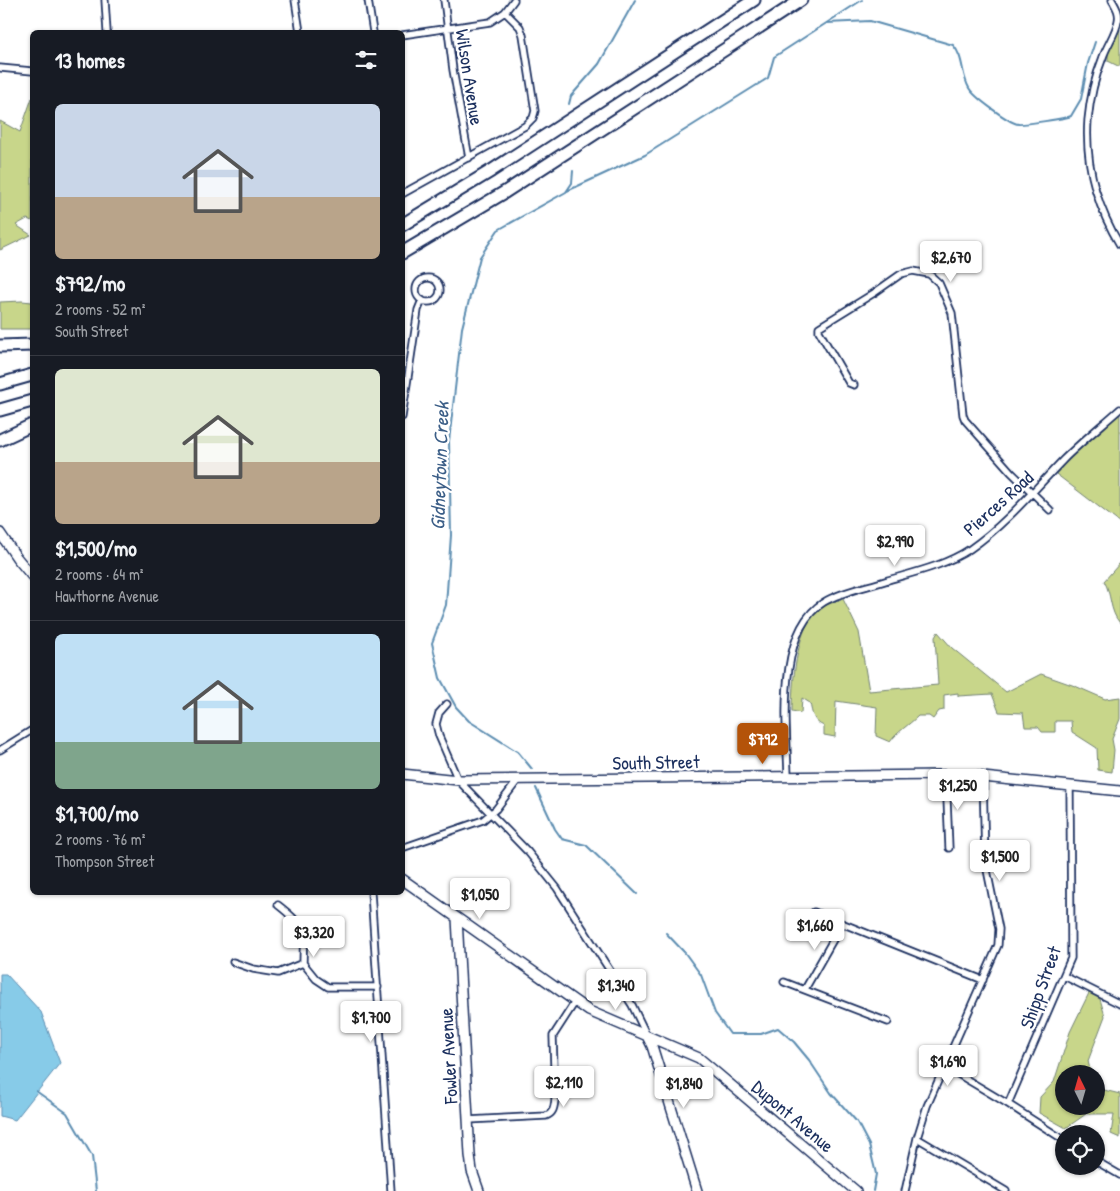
<!DOCTYPE html>
<html lang="en">
<head>
<meta charset="utf-8">
<style>
  :root { --surface:#171b24; --page:#20242c; --text:#f1f3f6; --muted:#9ea1a6; --line:#363941; --accent:#b45309 }
  body { margin:0; font-family:"Patrick Hand",sans-serif; background:var(--page); color:var(--text); height:100vh; display:flex; flex-direction:column; font-size:19px; white-space:nowrap }
  * { box-sizing:border-box; margin:0 }
  p { font-size:16px; color:var(--muted) }
  .icon { flex:none; width:28px; height:28px; fill:none; stroke:currentColor; stroke-width:2; stroke-linecap:round; stroke-linejoin:round }
  .map { position:relative; flex:1; overflow:hidden }
  .details { position:absolute; left:30px; top:30px; width:375px; height:865px; display:flex; flex-direction:column; background:var(--surface); border-radius:8px; box-shadow:0 1px 4px #0004 }
  .details>* { flex:none }
  .needle { width:32px; rotate:355deg }
  .buttons { position:absolute; left:1055px; top:1065px; display:grid; gap:10px }
  .buttons a { display:grid; place-items:center; width:50px; height:50px; border-radius:50%; background:var(--surface); box-shadow:0 1px 4px #0004; font-size:25px }
  .price { position:absolute; translate:-50% -42px; padding:0 11px; border-radius:5px; background:#fff; color:#222; font-size:16px; line-height:32px; filter:drop-shadow(0 1px 2px #0008) }
  .price::after { content:''; position:absolute; left:50%; top:30px; width:15px; height:11px; margin-left:-8px; background:inherit; clip-path:polygon(0 0,100% 0,50% 100%) }
  .price.current { background:var(--accent); color:#fff }
  ul { padding:0; list-style:none }
  li { display:grid; align-content:center; gap:10px; height:265px; padding:0 25px }
  li+li { border-top:1px solid var(--line) }
  li span { display:grid; place-items:center; height:155px; border-radius:8px; color:#555 }
  li>.icon { margin-inline-start:auto }
  span .icon { width:90px; height:90px; fill:#fffc; stroke-width:1 }
  li b { font-size:21px }
  h2 { display:flex; justify-content:space-between; align-items:center; height:60px; padding:0 25px; font-size:21px }
  .map>svg:first-child { display:block }
  .green { fill:#c8d68a; stroke:#728274 }
  .water { fill:#87cbe8; stroke:#5c8db1 }
  .lines { fill:none; stroke-linecap:round; stroke-linejoin:round }
  .stream { stroke:#5c8db1; stroke-width:2 }
  .street-casing { stroke:#1b2f5e; stroke-width:9 }
  .secondary-casing { stroke:#1b2f5e; stroke-width:12 }
  .highway-casing { stroke:#1b2f5e; stroke-width:15 }
  .street { stroke:#fff; stroke-width:5.5 }
  .secondary { stroke:#fff; stroke-width:9 }
  .highway { stroke:#fff; stroke-width:11 }
  .labels { text-anchor:middle; dominant-baseline:central; stroke-width:4.5; stroke-linejoin:round; paint-order:stroke }
  .street-label { font-size:19px; fill:#1b2f5e; stroke:#fff }
  .water-label { font-size:20px; font-style:italic; fill:#3b5e87; stroke:#fff }
</style>
</head>
<body>
<div class="map">
<svg width="1120" height="1191" viewBox="0 0 1120 1191">
  <rect width="100%" height="100%" fill="#fff"/>
  <filter id="ink" filterUnits="userSpaceOnUse"><feTurbulence type="fractalNoise" baseFrequency=".02" numOctaves="2"/><feDisplacementMap in="SourceGraphic" scale="10" xChannelSelector="R" yChannelSelector="G"/><feConvolveMatrix kernelMatrix="1 2 1 2 8 2 1 2 1" color-interpolation-filters="sRGB"/></filter>
  <g filter="url(#ink)">
    <path class="green" d="M1120,29v37h-2l-10,-5v-8z
      M32,98v123l-5,-2 -11,6 15,10 -31,15v-129l20,11z
      M22,301l10,1v27h-32v-27z
      M1120,413v110l-64,-49 14,-16z
      M1120,563v60c-11,-12 -8,-29 -16,-42z
      M843,599l16,33 10,59 69,-6 -3,-48 3,-5 14,16 54,44 35,-18 34,12 30,13 15,-2v22l-8,20 2,11 -2,22 -14,-2 -1,-22 -25,-16 -1,-11h-16v11h-13l-4,-5h-13l-2,-14 -24,-1 -7,-18 -34,2v-3l-14,2v15l-5,1 -6,8 -4,-3h-11c-9,9 -21,16 -28,26l-14,-6 1,-29 -41,-6 -1,36 -11,-2v-9c-11,-4 -12,-13 -14,-23l-8,-5 -1,15 -9,-2c0,-26 4,-78 23,-98 8,-8 17,-10 28,-14z
      M1089,993l11,6 5,17 -17,45 3,13h-27v32h32v-18l24,6v44l-9,-4 3,-20h-28l-20,14 -27,-15 1,-16 14,-15 16,-50z"/>
    <path class="water" d="M0,974h6l35,38 19,51 -45,57 -15,-4z"/>
    <g class="lines">
      <path class="stream" d="M827,23l43,-2 83,24c11,12 8,29 16,43 5,9 39,34 49,36 5,1 49,-6 53,-8l10,-17 7,-36 7,-21
        M569,104l2,-8 28,-32 36,-64
        M567,191l78,-36 123,-77 6,-21 88,-57
        M532,769l-14,-17 -49,-31 -13,-14 -16,-29 -8,-35 14,-38 5,-70 -2,-94 13,-113 18,-71 18,-27 68,-38 6,-9 1,-12
        M536,788l19,41 7,10 24,6 51,49
        M666,933l19,20 16,22 14,38 15,21h31l17,-6 16,14 15,18 22,33 26,29 12,23 7,29 -3,17
        M36,1091l31,22 25,43 4,35"/>
      <g class="street-casing">
        <path id="street" d="M105,0l2,32
          M295,0l5,32
          M368,0l5,32
          M444,0l9,70 16,88
          M1112,0c4,7 8,13 6,21 -2,12 -11,24 -15,36 -8,20 -13,41 -15,63 -3,44 9,87 32,125
          M402,35l88,-13 15,-10 9,-12
          M0,68l32,3
          M402,194l123,-68 8,-8 2,-7 -12,-76 -3,-8 -15,-15
          M416 290a12 12 0 1 1 24 0a12 12 0 1 1-24 0Z
          M854,385l-5,-2 -30,-52v-4l55,-34 27,-19 12,-3 16,3 10,9 13,30 11,102 2,5 46,52 39,38
          M402,417l16,-107 4,-10
          M447,704l-8,9 -3,11 3,12 19,44 70,72 29,36 75,117 15,31
          M0,750l32,-20
          M946,775l3,73
          M788,777c-1,-50 -13,-145 36,-175 18,-11 44,-15 64,-22 28,-8 58,-15 82,-31 36,-25 63,-58 93,-89 18,-18 38,-34 57,-51
          M402,848l81,-28 13,-11 22,-29
          M371,892l20,299
          M278,905c27,21 26,25 25,58l13,16 12,8h50
          M814,912l169,68
          M233,962l20,7 25,4 25,-10
          M1064,976l56,28
          M784,982l104,40
          M805,989l37,-65
          M946,1067l62,37 56,36
          M1008,1104l63,-146 -1,-172
          M468,1120l78,-4c8,-3 8,-9 9,-16l-2,-64 22,-34
          M917,1138l89,53
          M1096,1161l24,14
          M905,1191l12,-53 10,-32 71,-161 1,-16 -14,-69 -2,-83"/>
      </g>
      <g class="secondary-casing">
        <path id="secondary" d="M0,533l17,25 15,18
          M402,774l56,6 488,-5 37,2 137,14
          M402,879l187,132 110,47 157,133
          M457,918l13,237 2,16 7,20
          M647,1036l5,10 45,145"/>
      </g>
      <g class="highway-casing">
        <path id="highway" d="M402,225l89,-54 263,-171
          M402,253l103,-61 296,-192
          M0,346l32,-1
          M0,384l32,-9
          M0,410l32,-9
          M0,440l32,-15"/>
      </g>
      <use href="#street" class="street"/>
      <use href="#secondary" class="secondary"/>
      <use href="#highway" class="highway"/>
    </g>
  </g>
  <g class="labels">
    <g class="street-label">
      <text transform="translate(470 77) rotate(81)">Wilson Avenue</text>
      <text transform="translate(998 503) rotate(-42)">Pierces Road</text>
      <text transform="translate(656 762) rotate(-1)">South Street</text>
      <text transform="translate(1040 987) rotate(-70)">Shipp Street</text>
      <text transform="translate(448 1056) rotate(-93)">Fowler Avenue</text>
      <text transform="translate(793 1116) rotate(40)">Dupont Avenue</text>
    </g>
    <g class="water-label">
      <text transform="translate(439 466) rotate(-88)">Gidneytown Creek</text>
    </g>
  </g>
</svg>
<div class="buttons">
<a><svg class="needle" viewBox="-14 -14 28 28"><path d="M0-13l5 13h-10z" fill="#e53935"/><path d="M0 13l5-13h-10z" fill="#9ea1a6"/></svg></a>
<a><svg class="icon" aria-label="locate" viewBox="0 0 24 24"><circle cx="12" cy="12" r="6"/><path d="M12 2v4M12 18v4M2 12h4M18 12h4"/></svg></a>
</div>
<b class="price" style="left:951px;top:283px">$2,670</b>
<b class="price" style="left:895px;top:567px">$2,990</b>
<b class="price current" style="left:763px;top:765px">$792</b>
<b class="price" style="left:958px;top:811px">$1,250</b>
<b class="price" style="left:1000px;top:882px">$1,500</b>
<b class="price" style="left:480px;top:920px">$1,050</b>
<b class="price" style="left:815px;top:951px">$1,660</b>
<b class="price" style="left:314px;top:958px">$3,320</b>
<b class="price" style="left:616px;top:1011px">$1,340</b>
<b class="price" style="left:371px;top:1043px">$1,700</b>
<b class="price" style="left:948px;top:1087px">$1,690</b>
<b class="price" style="left:564px;top:1108px">$2,110</b>
<b class="price" style="left:684px;top:1109px">$1,840</b>
<section class="details">
<h2>13 homes<svg class="icon" aria-label="filters" viewBox="0 0 24 24"><path d="M4 7h16M4 17h16"/><circle cx="9" cy="7" r="2"/><circle cx="15" cy="17" r="2"/></svg></h2>
<ul>
<li><span style="background:linear-gradient(#c9d6e8 60%,#b9a48a 0)"><svg class="icon" aria-label="home" viewBox="0 0 24 24"><path d="M3 11l9-7 9 7M6 9v11h12V9"/></svg></span><div><b>$792/mo</b><p>2 rooms · 52 m²</p><p>South Street</p></div></li>
<li><span style="background:linear-gradient(#dfe7d0 60%,#b9a48a 0)"><svg class="icon" aria-label="home" viewBox="0 0 24 24"><path d="M3 11l9-7 9 7M6 9v11h12V9"/></svg></span><div><b>$1,500/mo</b><p>2 rooms · 64 m²</p><p>Hawthorne Avenue</p></div></li>
<li><span style="background:linear-gradient(#bfe0f5 70%,#7fa58c 0)"><svg class="icon" aria-label="home" viewBox="0 0 24 24"><path d="M3 11l9-7 9 7M6 9v11h12V9"/></svg></span><div><b>$1,700/mo</b><p>2 rooms · 76 m²</p><p>Thompson Street</p></div></li>
</ul>
</section>
</div>
</body>
</html>
